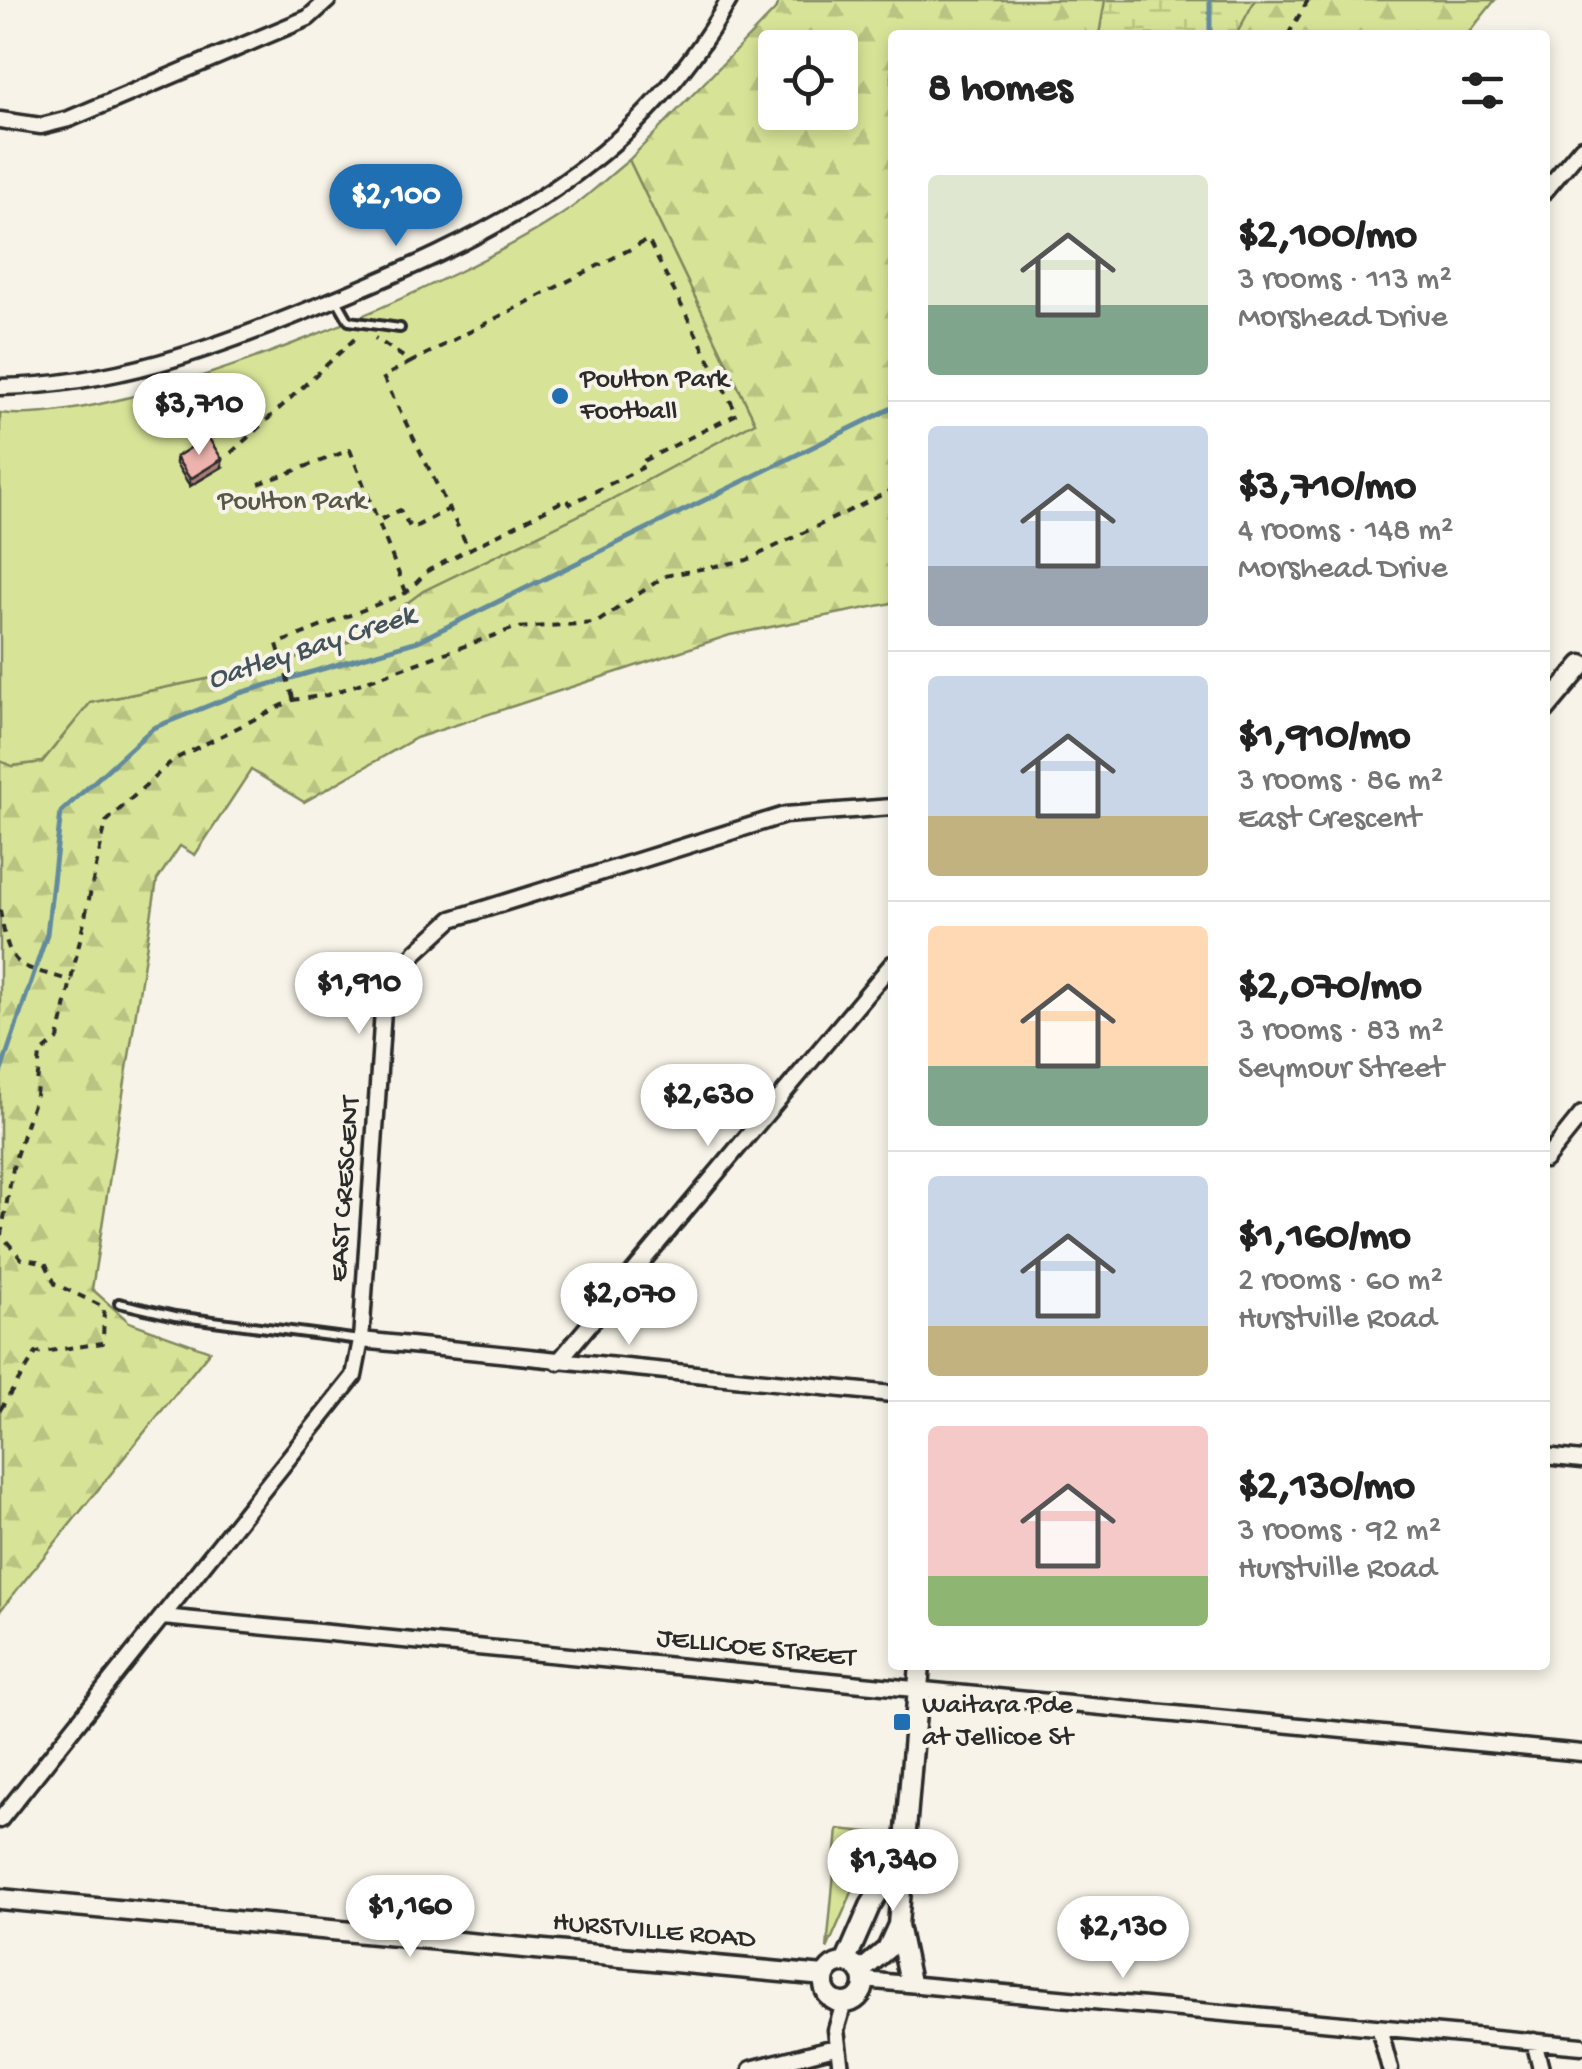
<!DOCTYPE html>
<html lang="en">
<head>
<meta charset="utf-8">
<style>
  :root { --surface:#fff; --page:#f2f2f2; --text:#222; --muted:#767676; --line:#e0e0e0; --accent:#1f6fb2 }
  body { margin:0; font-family:"Gochi Hand",sans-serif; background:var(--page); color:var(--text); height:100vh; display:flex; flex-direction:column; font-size:38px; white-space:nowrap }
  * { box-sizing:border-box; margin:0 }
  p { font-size:32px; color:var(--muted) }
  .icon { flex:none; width:55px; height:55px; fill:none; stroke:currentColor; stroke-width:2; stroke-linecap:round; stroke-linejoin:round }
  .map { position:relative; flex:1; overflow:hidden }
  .sheet { position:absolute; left:888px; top:30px; width:662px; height:1640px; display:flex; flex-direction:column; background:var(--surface); border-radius:10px; box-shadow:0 5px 15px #0003 }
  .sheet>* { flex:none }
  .tools { position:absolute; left:758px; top:30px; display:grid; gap:20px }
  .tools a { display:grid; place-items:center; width:100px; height:100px; border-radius:10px; background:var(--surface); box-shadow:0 5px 15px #0003; font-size:50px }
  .price { position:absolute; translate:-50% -85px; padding:0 22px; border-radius:35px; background:#fff; color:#222; font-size:32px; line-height:65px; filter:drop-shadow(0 2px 5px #0008) }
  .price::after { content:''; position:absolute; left:50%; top:60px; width:30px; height:22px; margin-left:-15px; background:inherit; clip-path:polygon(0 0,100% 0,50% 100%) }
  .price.on { background:var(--accent); color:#fff }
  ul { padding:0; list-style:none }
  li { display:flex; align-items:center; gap:30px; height:250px; padding:0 40px }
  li+li { border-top:2px solid var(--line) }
  li span { display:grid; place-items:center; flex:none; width:280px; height:200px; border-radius:10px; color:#555 }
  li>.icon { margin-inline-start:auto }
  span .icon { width:120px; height:120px; fill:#fffc; stroke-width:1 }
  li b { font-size:42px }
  h2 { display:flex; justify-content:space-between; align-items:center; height:120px; padding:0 40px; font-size:42px }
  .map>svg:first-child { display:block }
  .forest { fill:url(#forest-firs); stroke:#818861; stroke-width:2.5; fill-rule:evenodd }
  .wetland { fill:url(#wetland-marsh); stroke:#818861; stroke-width:2.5 }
  .green { fill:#d7e497; stroke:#818861; stroke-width:2.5 }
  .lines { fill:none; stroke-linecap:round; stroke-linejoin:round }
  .stream { stroke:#638b9e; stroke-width:5 }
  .service-casing { stroke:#2b2b2b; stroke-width:14 }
  .minor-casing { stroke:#2b2b2b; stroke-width:21 }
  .tertiary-casing { stroke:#2b2b2b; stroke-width:25 }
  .path { stroke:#2b2b2b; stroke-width:4; stroke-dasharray:8 8; stroke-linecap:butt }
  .service { stroke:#f7f3e8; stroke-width:6 }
  .minor { stroke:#f7f3e8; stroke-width:14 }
  .tertiary { stroke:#f7f3e8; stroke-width:18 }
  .wall { fill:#cd9a95; stroke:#2b2b2b; stroke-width:2.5 }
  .shaded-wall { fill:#a77d79; stroke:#2b2b2b; stroke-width:2.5 }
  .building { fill:#eeb3ad; stroke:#2b2b2b; stroke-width:2.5 }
  .poi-dot { fill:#1f6fb2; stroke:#f7f3e8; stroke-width:4 }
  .labels { text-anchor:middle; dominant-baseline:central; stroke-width:8; stroke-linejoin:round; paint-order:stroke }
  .poi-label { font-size:28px; fill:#2b2b2b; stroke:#f7f3e8; text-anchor:start }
  .park-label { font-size:28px; fill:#565946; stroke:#f7f3e8 }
  .street-label { font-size:28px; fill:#2b2b2b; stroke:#f7f3e8 }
  .water-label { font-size:30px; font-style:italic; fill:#42535b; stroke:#f7f3e8 }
</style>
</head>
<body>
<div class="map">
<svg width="1582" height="2069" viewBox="0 0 1582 2069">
  <defs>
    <pattern id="forest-firs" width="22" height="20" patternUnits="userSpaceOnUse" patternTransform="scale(2.5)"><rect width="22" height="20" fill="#d7e497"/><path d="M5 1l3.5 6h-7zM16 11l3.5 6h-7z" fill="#b9c482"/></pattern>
    <pattern id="wetland-marsh" width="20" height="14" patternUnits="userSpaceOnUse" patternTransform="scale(2.5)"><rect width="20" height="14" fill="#d7e497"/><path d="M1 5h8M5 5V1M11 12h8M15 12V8" fill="none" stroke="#b9c482"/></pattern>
  </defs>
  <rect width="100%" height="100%" fill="#f7f3e8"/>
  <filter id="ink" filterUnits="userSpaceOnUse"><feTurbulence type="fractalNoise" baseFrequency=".01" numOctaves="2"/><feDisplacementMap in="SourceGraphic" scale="20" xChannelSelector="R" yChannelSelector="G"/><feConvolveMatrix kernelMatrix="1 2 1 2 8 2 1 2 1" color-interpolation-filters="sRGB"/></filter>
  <g filter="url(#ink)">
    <path class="forest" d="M780,0h715l-28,35h-575v568l-162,32 -314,103 -112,64 -53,-32 -56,85 -15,-9 -23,34 -65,409 37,33 81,29 -210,260v-850l12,5 30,-4 48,-59 189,-39 80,-26 64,-47 185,-90 147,-79 -126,-262 146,-150zM775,48h65v64h-65z"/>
    <path class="wetland" d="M1105,0h150l-19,35h-137z"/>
    <path class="green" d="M629,160l126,262 -147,79 -185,90 -63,47 -81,26 -189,39 -48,59 -30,4 -12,-5v-348c121,16 468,-132 570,-204 20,-15 39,-33 59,-49z
      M838,1829l40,4 -51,116z"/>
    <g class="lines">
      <path class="stream" d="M1210,35v-35
        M0,1074l47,-140 14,-122 92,-84 87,-35 178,-52 474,-233"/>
      <g class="service-casing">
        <path id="service" d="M337,300l12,21 51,7
          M119,1303l56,13 185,24"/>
      </g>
      <g class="minor-casing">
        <path id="minor" d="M0,120l41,6 28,-7 239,-101 20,-18
          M1545,191l37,-44
          M0,387c113,-2 210,-37 313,-79 174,-70 320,-138 416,-308
          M1545,1160l37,-46
          M361,1340l531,54
          M558,1362l334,-398
          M1545,1456l37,4
          M163,1617l1419,136
          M0,1820l354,-444 7,-36 22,-330 33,-58 36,-33 333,-104 107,-8
          M864,1980l718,66
          M1379,2028l11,41
          M1534,2041l7,28
          M751,2069l84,-22
          M841,2069l-5,-39 8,-27"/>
      </g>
      <g class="tertiary-casing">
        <path id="tertiary" d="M1545,709l37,-44
          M0,1899l824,77
          M898,1925l12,57
          M845,1963l25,-57 30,-49
          M824 1983a20 20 0 1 1 40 0a20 20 0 1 1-40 0Z
          M860,1972l27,-23 11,-24 22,-260"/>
      </g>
      <path class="path" d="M1288,35l20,-35
        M411,362l-28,15 86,172
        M231,453l129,-119
        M259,484l91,-34 28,71
        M406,592l-28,-71 22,-11 11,19 38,-20
        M293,698l-16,-54 129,-51 23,-23 138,-71 3,5 72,-36 -3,-5 98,-49 -89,-174 -237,122 -36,-24
        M0,910c10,62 16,54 72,71
        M0,1410l36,-57 67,-10 1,-36 -49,-23 -10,-22 -23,-3 -21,-24 13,-73 22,-67 4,-41 18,-15 48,-217 67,-62 120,-60 35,-5 187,-67 81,-5 69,-47 82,-16 145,-70"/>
      <use href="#service" class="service"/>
      <use href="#minor" class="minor"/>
      <use href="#tertiary" class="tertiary"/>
    </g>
    <path class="wall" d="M176,457l46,10 -32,19 -14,-22z"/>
    <path class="shaded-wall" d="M222,459v8l-32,19v-7z"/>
    <path class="building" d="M208,437l14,22 -32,20 -14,-22z"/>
  </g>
  <g class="poi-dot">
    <circle cx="560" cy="396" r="10"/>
    <rect x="892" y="1712" width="20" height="20" rx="5"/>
  </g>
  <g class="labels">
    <g class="poi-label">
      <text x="580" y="380">Poulton Park<tspan x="580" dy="32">Football</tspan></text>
      <text x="922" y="1706">Waitara Pde<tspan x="922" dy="32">at Jellicoe St</tspan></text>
    </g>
    <g class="park-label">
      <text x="292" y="502">Poulton Park</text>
    </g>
    <g class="street-label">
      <text transform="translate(346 1189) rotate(-86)">EAST CRESCENT</text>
      <text transform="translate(756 1649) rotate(6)">JELLICOE STREET</text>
      <text transform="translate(654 1932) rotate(5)">HURSTVILLE ROAD</text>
    </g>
    <g class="water-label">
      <text transform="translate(312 649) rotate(-18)">Oatley Bay Creek</text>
    </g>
  </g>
</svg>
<div class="tools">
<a><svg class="icon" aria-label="locate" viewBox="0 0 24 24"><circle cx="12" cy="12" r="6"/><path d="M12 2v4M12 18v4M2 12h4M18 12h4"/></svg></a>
</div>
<b class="price on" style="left:396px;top:249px">$2,100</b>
<b class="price" style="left:199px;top:458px">$3,710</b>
<b class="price" style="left:359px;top:1037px">$1,910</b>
<b class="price" style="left:708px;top:1149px">$2,630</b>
<b class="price" style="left:629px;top:1348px">$2,070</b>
<b class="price" style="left:893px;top:1914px">$1,340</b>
<b class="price" style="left:410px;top:1960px">$1,160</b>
<b class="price" style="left:1123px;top:1981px">$2,130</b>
<section class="sheet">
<h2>8 homes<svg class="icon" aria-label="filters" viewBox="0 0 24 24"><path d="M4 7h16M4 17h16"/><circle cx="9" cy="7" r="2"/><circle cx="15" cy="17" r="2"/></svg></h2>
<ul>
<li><span style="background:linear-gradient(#dfe7d0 65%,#7fa58c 0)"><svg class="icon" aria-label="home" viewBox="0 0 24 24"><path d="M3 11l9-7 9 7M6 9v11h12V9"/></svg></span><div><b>$2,100/mo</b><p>3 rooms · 113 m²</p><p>Morshead Drive</p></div></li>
<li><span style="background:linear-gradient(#c9d6e8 70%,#9aa5b1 0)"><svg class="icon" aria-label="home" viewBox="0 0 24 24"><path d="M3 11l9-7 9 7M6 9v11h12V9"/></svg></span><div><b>$3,710/mo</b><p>4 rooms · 148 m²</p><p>Morshead Drive</p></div></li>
<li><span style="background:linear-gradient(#c9d6e8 70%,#c2b280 0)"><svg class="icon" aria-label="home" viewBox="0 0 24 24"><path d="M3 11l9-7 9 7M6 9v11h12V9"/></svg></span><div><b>$1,910/mo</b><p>3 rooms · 86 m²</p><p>East Crescent</p></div></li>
<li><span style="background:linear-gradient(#ffd9b3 70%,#7fa58c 0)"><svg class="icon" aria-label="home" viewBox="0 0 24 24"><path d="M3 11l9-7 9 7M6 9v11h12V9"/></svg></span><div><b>$2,070/mo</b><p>3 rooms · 83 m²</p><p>Seymour Street</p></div></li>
<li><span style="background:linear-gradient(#c9d6e8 75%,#c2b280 0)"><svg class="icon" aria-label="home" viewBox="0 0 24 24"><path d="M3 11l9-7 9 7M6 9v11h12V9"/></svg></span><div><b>$1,160/mo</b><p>2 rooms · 60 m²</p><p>Hurstville Road</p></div></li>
<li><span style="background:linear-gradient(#f6c9c9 75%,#8fb573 0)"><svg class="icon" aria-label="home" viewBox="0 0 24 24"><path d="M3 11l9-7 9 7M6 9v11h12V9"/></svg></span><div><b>$2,130/mo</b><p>3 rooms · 92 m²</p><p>Hurstville Road</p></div></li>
</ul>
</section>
</div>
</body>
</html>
